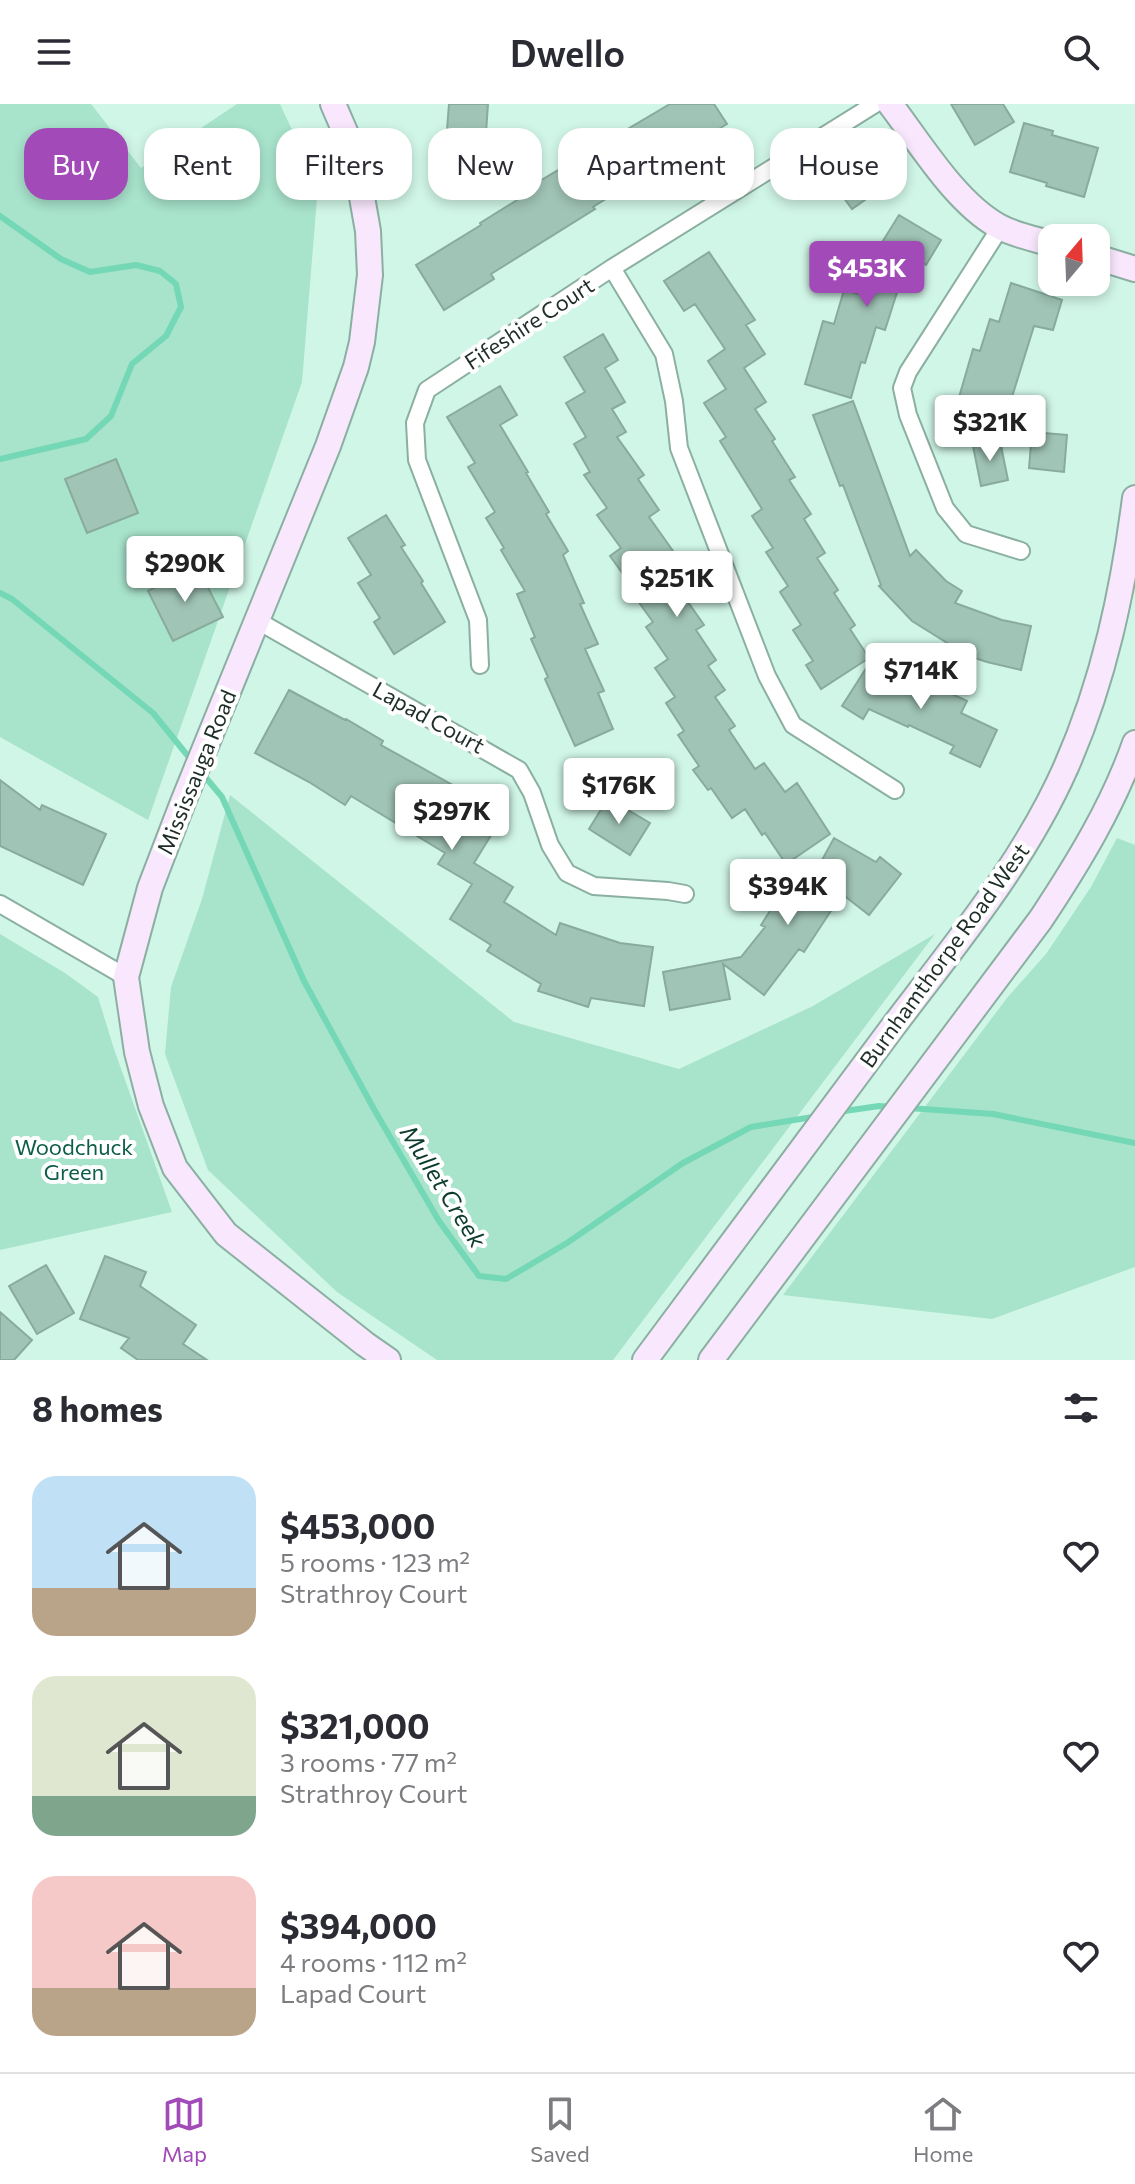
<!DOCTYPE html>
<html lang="en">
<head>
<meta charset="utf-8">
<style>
  :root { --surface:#fff; --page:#f7f7f7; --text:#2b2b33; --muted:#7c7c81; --line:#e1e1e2; --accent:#a24ab7 }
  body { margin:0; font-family:Commissioner,sans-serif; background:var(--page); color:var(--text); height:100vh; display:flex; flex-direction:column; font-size:30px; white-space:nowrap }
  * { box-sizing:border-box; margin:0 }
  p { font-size:26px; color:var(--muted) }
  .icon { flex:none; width:44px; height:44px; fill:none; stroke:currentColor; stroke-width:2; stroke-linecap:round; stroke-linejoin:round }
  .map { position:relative; height:1256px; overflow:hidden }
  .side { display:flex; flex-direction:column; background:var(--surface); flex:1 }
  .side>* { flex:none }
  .top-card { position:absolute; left:24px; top:24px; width:1088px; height:72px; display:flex; gap:16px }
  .needle { width:52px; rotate:19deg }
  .fabs { position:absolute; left:1038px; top:120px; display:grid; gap:16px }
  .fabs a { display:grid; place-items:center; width:72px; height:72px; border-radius:16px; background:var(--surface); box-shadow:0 4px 12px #0003; font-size:40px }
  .price { position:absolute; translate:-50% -68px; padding:0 18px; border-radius:8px; background:#fff; color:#222; font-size:26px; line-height:52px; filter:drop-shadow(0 2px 4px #0008) }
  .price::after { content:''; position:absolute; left:50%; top:48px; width:24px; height:18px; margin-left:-12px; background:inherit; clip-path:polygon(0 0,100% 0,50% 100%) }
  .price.active { background:var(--accent); color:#fff }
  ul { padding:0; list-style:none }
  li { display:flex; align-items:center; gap:24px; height:200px; padding:0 32px }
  li span { display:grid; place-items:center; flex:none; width:224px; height:160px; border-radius:24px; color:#555 }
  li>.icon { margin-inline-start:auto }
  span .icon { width:96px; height:96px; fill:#fffc; stroke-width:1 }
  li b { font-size:34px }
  h2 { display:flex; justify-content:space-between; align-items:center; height:96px; padding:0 32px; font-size:34px }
  .pill { padding:0 28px; border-radius:24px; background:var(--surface); box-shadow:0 4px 12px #0003; font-size:28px; line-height:72px }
  .pill.active { background:var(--accent); color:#fff }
  header { display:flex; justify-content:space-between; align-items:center; height:104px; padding:0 32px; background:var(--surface); font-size:36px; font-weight:600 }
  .tab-bar { display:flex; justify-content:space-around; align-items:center; height:112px; border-top:2px solid var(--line); background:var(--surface); font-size:22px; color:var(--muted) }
  .tab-bar a { display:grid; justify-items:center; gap:4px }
  .tab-bar .active { color:var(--accent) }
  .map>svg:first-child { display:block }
  .green { fill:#a8e3cc }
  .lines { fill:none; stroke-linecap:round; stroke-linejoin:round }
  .stream { stroke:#74d7b5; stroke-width:6 }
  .building { fill:#a0c4b6; stroke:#88ab9d; stroke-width:2 }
  .street-casing { stroke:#8bafa1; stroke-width:20 }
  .secondary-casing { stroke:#8bafa1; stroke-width:28 }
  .street { stroke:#fff; stroke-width:16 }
  .secondary { stroke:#f9e7fd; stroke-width:24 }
  .labels { text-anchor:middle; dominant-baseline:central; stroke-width:8; stroke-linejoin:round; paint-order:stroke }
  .street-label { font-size:22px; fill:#1f2d28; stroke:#fff }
  .park-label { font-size:22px; fill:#0c5e48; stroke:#fff }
  .water-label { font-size:24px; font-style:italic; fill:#0d3b2d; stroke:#fff }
</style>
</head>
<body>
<header><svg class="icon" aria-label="menu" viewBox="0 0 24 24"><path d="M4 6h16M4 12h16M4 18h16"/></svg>Dwello<svg class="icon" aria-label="search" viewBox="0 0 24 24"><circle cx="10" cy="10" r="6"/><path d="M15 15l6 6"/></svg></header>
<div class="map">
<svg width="1135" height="1256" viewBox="0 0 1135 1256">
  <rect width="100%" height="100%" fill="#d0f6e7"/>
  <path class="green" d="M0,0h91l50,64 96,-64h43l38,82 -16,196 -154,438 -148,-83z
    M230,691l284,227 165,47 134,-63 122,-72 -322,426h-176l-100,-68 -129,-122 -43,-116 6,-67 31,-88z
    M1117,734l18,7v422l-143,52 -209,-24 224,-297 39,-44 45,-67z
    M0,830l65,39 33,24 16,52 58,163 -172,38z"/>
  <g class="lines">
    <path class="stream" d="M0,112l61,43 29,13 46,-7 24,6 16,13 5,23 -15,29 -34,28 -21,52 -25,23 -86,20
      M0,489l12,6 141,114 39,48
      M202,669l20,24 82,184 71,130 64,110 40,55 27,3 61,-36 116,-80 68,-36 68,-11
      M909,1004l84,6 142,29
      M838,1008l41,-6 15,1"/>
  </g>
  <path class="building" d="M449,0h39l-2,29 -39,-3z
    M670,0h44l13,20 -46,28 2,3 -33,20 -2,-2 -55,34 2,2 -104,65 3,5 -50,31 -28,-45 65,-40 -1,-2 50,-31 -2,-4z
    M951,0h52l11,18 -39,23z
    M1024,19l29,8 -1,4 46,13 -14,49 -38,-11 1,-3 -37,-11z
    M874,50l19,26 -41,29 -19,-26z
    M899,111l42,25 -15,25 -17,-10 -24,75 -9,-3 -11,36 -4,-1 -10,36 -46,-14 18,-63 11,3 10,-34 13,4 11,-35 3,1z
    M709,148l46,68 -9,5 19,29 -21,14 22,34 -11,7 20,30 -3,2 23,36 -6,3 22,34 -7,5 21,34 -8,5 21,32 -4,3 21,32 -5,4 19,29 -48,31 -15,-24 7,-4 -20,-31 8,-5 -21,-33 8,-6 -22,-34 7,-4 -21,-32 10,-7 -42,-68 6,-4 -22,-34 22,-14 -18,-28 17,-12 -30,-45 -11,7 -20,-30z
    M1011,179l51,17 -9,30 -19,-4 -31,100 -48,-15 18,-62 7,2 10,-32 9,3z
    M603,230l15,26 -13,8 20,34 -13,7 14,23 -9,5 27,38 -6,4 21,31 -10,7 24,34 -6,4 22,32 -8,5 23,33 -8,5 20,30 -8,6 17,24 -10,7 20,29 -6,4 26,39 9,-6 21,29 12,-9 33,51 -44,30 -21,-31 -3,2 -17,-26 -13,9 -21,-30 -3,2 -15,-20 6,-4 -21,-31 6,-4 -18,-28 9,-6 -20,-29 13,-9 -22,-32 7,-5 -23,-32 3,-2 -23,-32 11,-8 -24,-33 10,-7 -23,-33 6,-3 -16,-28 12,-7 -20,-34 19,-11 -21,-35z
    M500,282l17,29 -17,10 28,47 -2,1 23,39 -3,2 22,37 -5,4 21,48 -4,1 18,40 -13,5 19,42 -6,2 15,36 -38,17 -30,-67 3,-2 -17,-38 4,-2 -18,-43 8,-3 -24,-41 3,-2 -18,-30 9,-6 -27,-45 7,-4 -28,-46z
    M853,297l57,155 6,-6 30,31 16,10 -7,12 47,17 29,6 -10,44 -34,-8 -36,-12 1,-4 -40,-25 -33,-35 2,-1 -38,-100 -3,1 -27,-71z
    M1032,328l35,3 -3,37 -35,-4z
    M1000,337l8,39 -27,6 -8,-40z
    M116,355l22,54 -51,20 -22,-54z
    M386,411l19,30 -4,2 22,34 -2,2 24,39 -51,32 -20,-32 6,-4 -22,-35 13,-8 -23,-37z
    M197,462l26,51 -50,24 -25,-50z
    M872,555l26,16 1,-2 37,17 1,-3 30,14 -6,12 36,17 -17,37 -30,-14 4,-7 -45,-21 -1,2 -39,-18 -6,10 -21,-13z
    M289,586l56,30 1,-1 37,22 -2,4 86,48 -3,4 37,22 -27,44 39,24 -9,15 52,33 4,-12 60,20 33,4 -9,59 -53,-8 -3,9 -50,-16 3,-7 -54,-33 4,-6 -41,-26 22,-35 -34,-20 7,-11 -94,-57 -6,9 -36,-23 -54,-29z
    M0,676l40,30 2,-5 64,29 -23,51 -83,-39z
    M608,694l42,25 -20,32 -41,-26z
    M834,734l42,24 4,-5 21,17 -32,41 -27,-21 -38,58 -5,-3 -35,46 -41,-31 7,35 -60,11 -7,-38 78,-15 24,-30 -4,-2 22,-34 16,11z
    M105,1152l41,16 -6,14 56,39 -13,19 24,16h-69l-17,-12 8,-10 -49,-19z
    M46,1161l28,48 -37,21 -28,-48z
    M0,1208l32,28 -18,20h-14z"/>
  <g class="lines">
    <g class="street-casing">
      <path id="street" d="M1000,124l-92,144 -6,16 6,27 37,93 21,26 55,17
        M612,164l52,86 10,47 5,47 88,228 26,49 102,65
        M258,517l261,149 13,23 18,52 17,28 27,13 74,5 17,3
        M480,561l-2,-45 -61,-160 -2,-37 12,-33 185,-122 263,-164
        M0,800l126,73"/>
    </g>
    <g class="secondary-casing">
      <path id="secondary" d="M333,0l13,30 14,52 8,45 2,44 -8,67 -6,25 -28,79 -145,356 -33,86 -24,89 11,75 14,54 24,62 51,66 139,110 23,16
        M890,0c30,39 65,98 108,122 16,9 37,13 54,18
        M1096,153l39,12
        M645,1256c84,-112 167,-224 250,-336 62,-82 129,-162 171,-257 38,-86 57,-176 69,-269
        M711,1256l330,-441c37,-56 72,-113 94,-176"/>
    </g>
    <use href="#street" class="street"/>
    <use href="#secondary" class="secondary"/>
  </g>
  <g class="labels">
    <g class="street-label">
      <text transform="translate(529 219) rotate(-33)">Fifeshire Court</text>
      <text transform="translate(429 613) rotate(29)">Lapad Court</text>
      <text transform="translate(196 668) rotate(-68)">Mississauga Road</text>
      <text transform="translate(944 851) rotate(-54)">Burnhamthorpe Road West</text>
    </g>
    <g class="park-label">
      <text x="74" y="1042">Woodchuck<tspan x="74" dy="25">Green</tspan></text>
    </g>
    <g class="water-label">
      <text transform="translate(444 1082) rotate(58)">Mullet Creek</text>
    </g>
  </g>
</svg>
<div class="fabs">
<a><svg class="needle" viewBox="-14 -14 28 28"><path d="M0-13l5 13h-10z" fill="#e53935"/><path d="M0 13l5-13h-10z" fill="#7c7c81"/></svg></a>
</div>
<b class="price active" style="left:867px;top:205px">$453K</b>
<b class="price" style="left:990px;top:359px">$321K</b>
<b class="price" style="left:185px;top:500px">$290K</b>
<b class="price" style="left:677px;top:515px">$251K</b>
<b class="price" style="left:921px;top:607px">$714K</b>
<b class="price" style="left:619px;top:722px">$176K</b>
<b class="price" style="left:452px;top:748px">$297K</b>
<b class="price" style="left:788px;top:823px">$394K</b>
<div class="top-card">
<a class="pill active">Buy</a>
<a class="pill">Rent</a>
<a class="pill">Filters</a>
<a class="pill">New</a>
<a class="pill">Apartment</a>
<a class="pill">House</a>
</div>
</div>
<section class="side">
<h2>8 homes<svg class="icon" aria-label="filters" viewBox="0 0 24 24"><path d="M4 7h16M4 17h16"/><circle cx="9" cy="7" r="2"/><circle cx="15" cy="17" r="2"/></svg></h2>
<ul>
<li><span style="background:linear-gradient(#bfe0f5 70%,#b9a48a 0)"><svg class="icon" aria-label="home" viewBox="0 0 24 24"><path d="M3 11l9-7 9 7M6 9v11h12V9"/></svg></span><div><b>$453,000</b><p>5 rooms · 123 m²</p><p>Strathroy Court</p></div><svg class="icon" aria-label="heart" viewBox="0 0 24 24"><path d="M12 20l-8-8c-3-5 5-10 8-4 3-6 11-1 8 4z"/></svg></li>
<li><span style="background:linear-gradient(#dfe7d0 75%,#7fa58c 0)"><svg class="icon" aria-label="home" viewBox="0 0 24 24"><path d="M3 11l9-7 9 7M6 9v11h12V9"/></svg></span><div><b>$321,000</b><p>3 rooms · 77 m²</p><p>Strathroy Court</p></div><svg class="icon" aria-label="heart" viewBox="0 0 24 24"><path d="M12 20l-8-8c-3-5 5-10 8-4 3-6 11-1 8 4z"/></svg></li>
<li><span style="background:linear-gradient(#f6c9c9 70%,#b9a48a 0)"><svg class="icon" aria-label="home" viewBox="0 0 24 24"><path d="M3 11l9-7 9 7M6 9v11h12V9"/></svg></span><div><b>$394,000</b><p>4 rooms · 112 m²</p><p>Lapad Court</p></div><svg class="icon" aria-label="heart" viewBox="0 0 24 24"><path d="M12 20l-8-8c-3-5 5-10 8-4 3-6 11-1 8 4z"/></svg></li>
</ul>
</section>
<nav class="tab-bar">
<a class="active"><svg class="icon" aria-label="map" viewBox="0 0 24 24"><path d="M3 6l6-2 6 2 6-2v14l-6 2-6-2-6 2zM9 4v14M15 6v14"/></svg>Map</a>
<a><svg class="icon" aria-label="saved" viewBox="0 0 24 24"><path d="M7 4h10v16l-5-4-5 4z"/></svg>Saved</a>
<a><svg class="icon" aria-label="home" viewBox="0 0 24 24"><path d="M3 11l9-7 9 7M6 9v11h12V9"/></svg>Home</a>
</nav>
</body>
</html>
